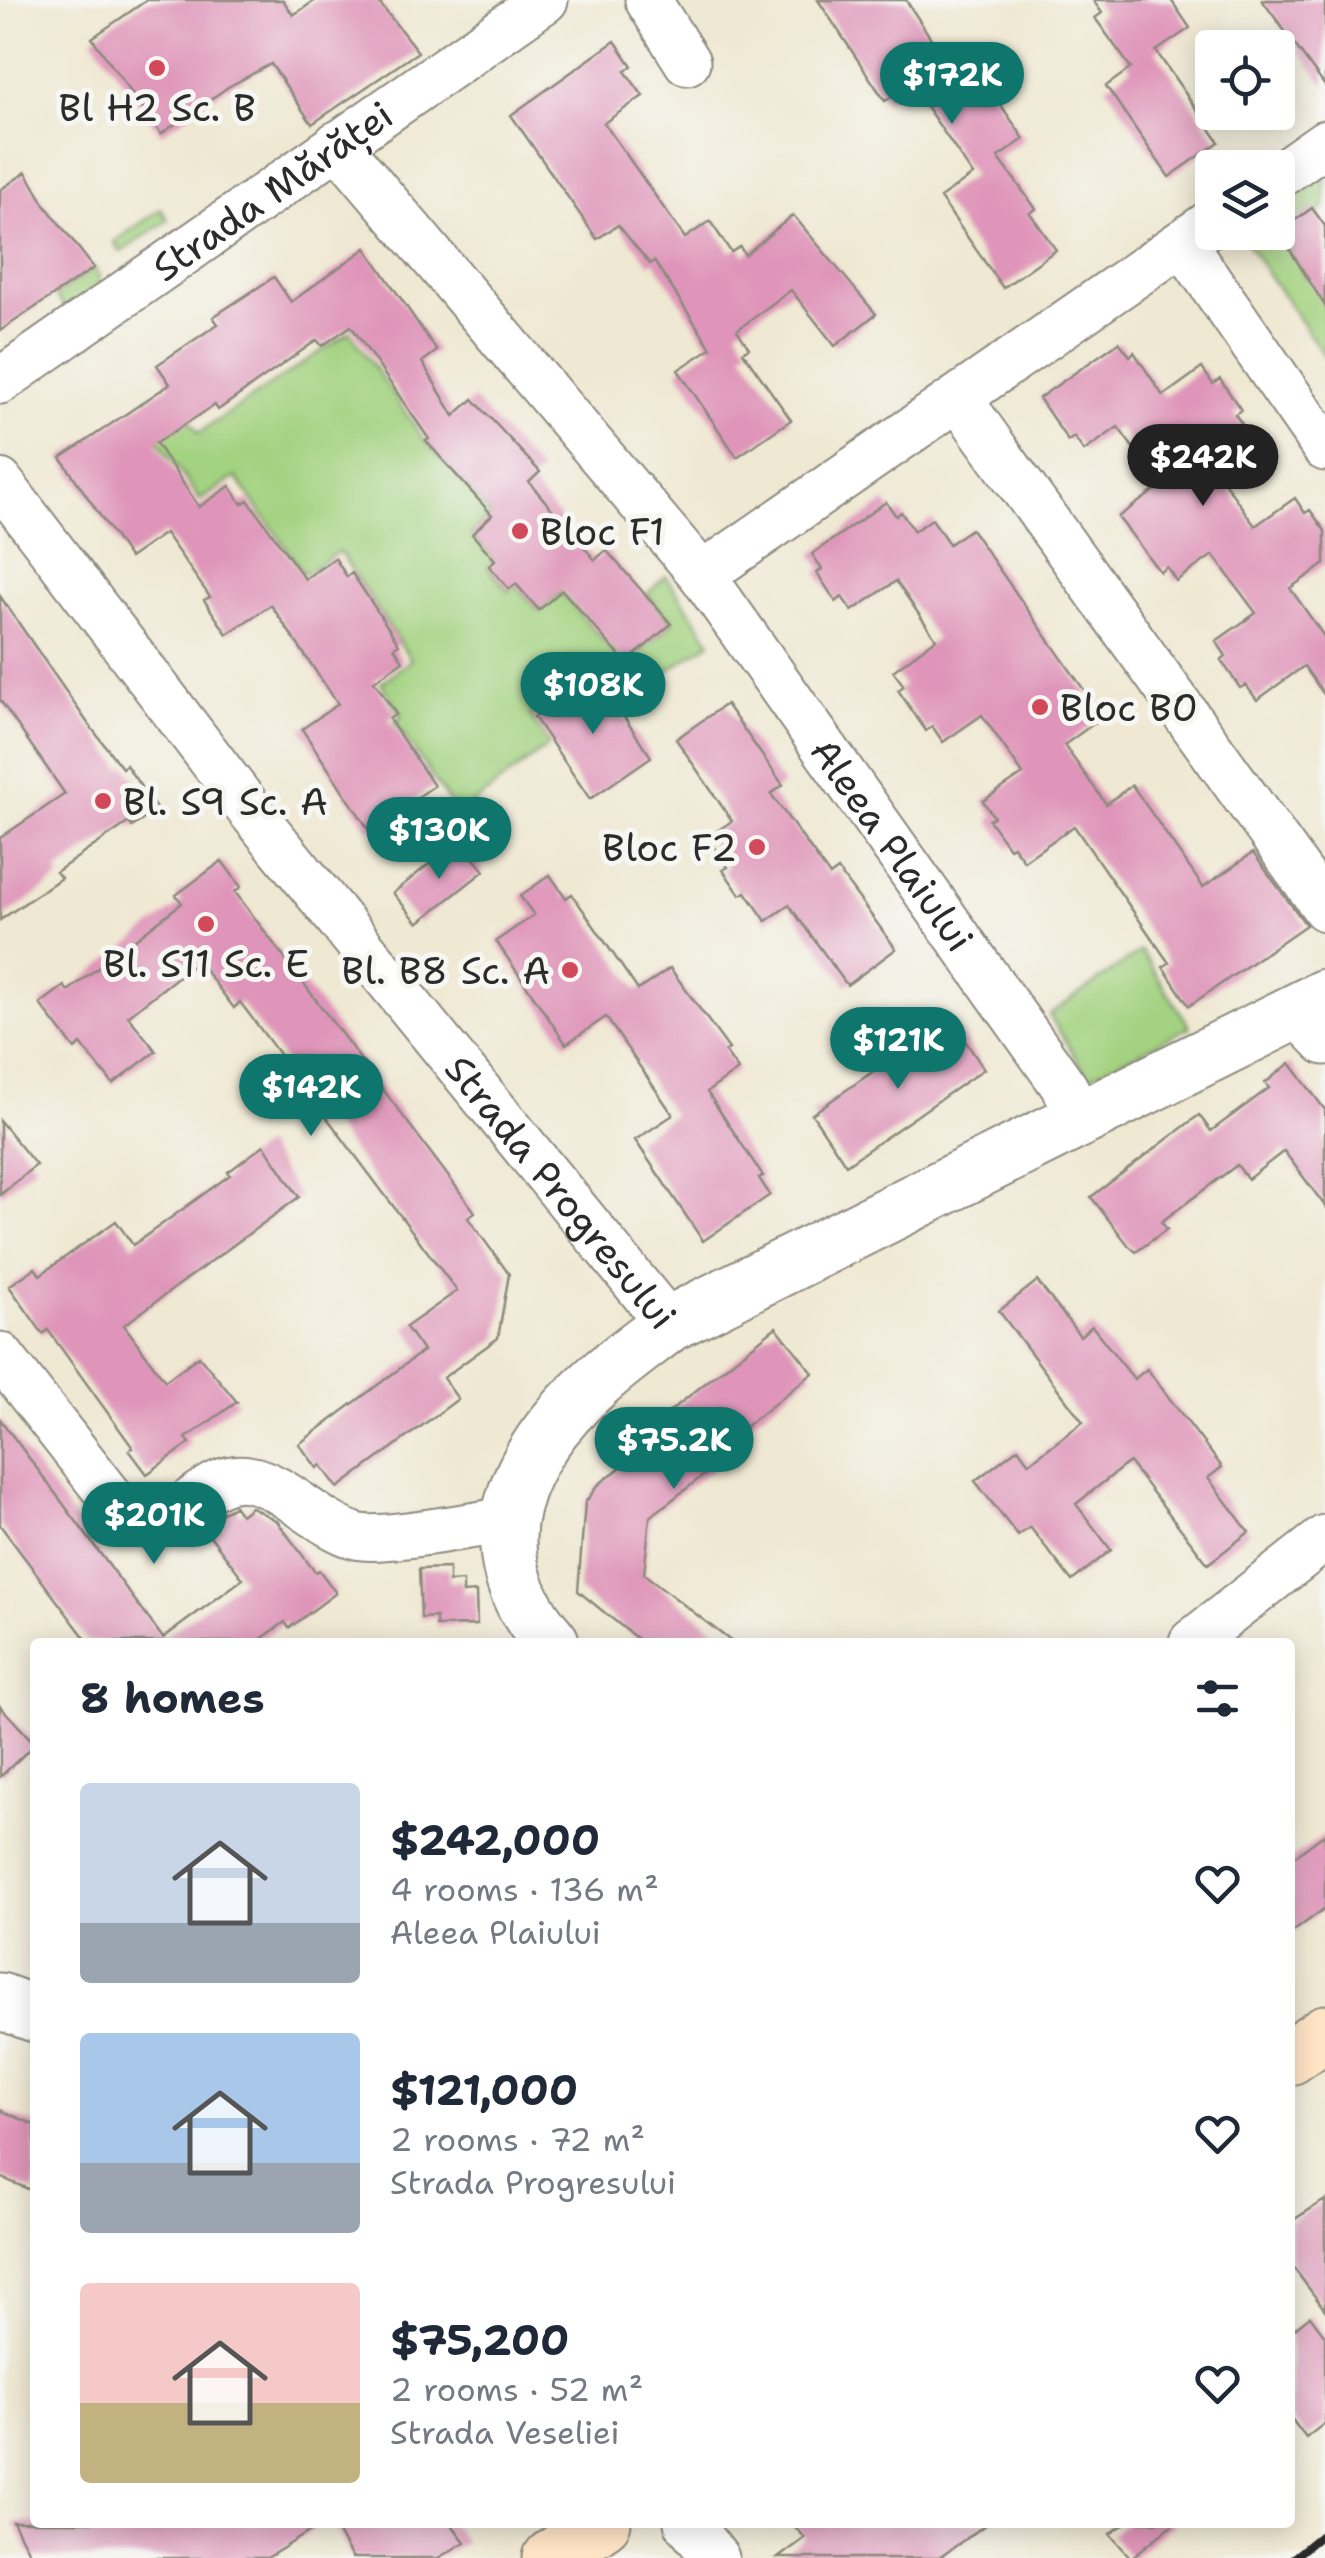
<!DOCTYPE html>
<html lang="en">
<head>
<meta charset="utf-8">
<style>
  :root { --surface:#fff; --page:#f2f2f3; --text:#1f2937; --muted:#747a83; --accent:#0f766e }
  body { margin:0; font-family:"Shantell Sans",sans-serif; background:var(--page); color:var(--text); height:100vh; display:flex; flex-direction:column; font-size:38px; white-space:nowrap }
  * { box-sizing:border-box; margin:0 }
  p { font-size:32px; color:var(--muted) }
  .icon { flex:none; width:55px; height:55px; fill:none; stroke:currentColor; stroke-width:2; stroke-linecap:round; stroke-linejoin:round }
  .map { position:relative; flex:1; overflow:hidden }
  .panel { position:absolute; left:30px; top:1638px; width:1265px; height:890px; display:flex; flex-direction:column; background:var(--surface); border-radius:10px; box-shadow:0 5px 25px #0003 }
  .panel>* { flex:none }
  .fabs { position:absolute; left:1195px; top:30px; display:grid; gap:20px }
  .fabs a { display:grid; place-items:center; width:100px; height:100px; border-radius:10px; background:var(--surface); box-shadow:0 5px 25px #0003; font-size:50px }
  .price { position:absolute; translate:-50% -85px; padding:0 22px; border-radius:35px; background:var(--accent); color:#fff; font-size:32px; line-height:65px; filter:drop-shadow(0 2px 5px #0008) }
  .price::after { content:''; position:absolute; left:50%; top:60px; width:30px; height:22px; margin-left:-15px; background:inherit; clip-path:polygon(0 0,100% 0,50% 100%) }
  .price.active { background:#222; color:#fff }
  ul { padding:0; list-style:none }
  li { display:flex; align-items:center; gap:30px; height:250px; padding:0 50px }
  li span { display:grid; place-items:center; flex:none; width:280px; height:200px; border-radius:10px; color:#555 }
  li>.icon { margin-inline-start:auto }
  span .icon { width:120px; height:120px; fill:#fffc; stroke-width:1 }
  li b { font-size:42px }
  h2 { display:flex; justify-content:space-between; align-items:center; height:120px; padding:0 50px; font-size:42px }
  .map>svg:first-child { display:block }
  .green { fill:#a3d280; stroke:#677e56; stroke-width:2.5 }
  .building { fill:#df95b9 }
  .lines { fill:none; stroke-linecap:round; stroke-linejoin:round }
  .minor-casing { stroke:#8d8a7e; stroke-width:49 }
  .tertiary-casing { stroke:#8d8a7e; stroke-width:59 }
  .secondary-casing { stroke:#8d8a7e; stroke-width:59 }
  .minor { stroke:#fff; stroke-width:45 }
  .tertiary { stroke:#fff; stroke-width:55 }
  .secondary { stroke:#ffe4c6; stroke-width:55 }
  .rail { stroke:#2b2b2b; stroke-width:8 }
  .poi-dot { fill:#d1495b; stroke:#f6f6f2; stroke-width:4 }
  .labels { text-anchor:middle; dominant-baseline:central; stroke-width:10; stroke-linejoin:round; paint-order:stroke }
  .poi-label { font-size:38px; fill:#2b2b2b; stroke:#f6f6f2; text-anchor:start }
  .street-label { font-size:38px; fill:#2b2b2b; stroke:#f6f6f2 }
</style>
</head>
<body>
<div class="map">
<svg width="1325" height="2558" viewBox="0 0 1325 2558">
  <rect width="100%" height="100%" fill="#f6f6f2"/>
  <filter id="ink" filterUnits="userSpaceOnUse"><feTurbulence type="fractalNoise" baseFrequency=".01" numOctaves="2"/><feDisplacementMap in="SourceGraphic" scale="20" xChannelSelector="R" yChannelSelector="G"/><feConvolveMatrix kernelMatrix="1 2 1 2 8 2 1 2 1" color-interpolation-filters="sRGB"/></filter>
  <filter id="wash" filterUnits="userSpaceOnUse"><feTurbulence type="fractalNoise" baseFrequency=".0048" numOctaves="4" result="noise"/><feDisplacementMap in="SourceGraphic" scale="40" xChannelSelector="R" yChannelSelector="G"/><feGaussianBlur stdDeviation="2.25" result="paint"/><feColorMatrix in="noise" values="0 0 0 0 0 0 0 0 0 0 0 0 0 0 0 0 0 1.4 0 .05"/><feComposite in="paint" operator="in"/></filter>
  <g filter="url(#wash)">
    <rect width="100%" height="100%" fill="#efe8d2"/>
    <path class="green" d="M1325,165v42l-9,7 -28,34 18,29 19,8v72l-85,-124 38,-1v-33z
      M161,209l7,11 -47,32 -7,-10z
      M94,268l5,8v15l-31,21 -13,-17z
      M350,332l75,109 66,74 -20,19 23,26 -6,7 20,24 8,-6 23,26 22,-18 64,72 48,-42 -26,-29 19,-18 45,66 -102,68 -25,-32 -54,38 19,29 -91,70 -63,-93 7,-6 -21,-33 30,-23 -72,-109 -34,23 -69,-97 -36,23 -59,-84 29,-22 29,39z
      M1141,951l49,76 -102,50 -39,-62z"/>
    <g id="blocks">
      <path class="building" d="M147,0h136l10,15 23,-15h61l41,52 -106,72 -41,-60 -43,23 -67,47 -69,-96z
        M818,0h88l39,60 18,-11 61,90 -26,18 38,52 -6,4 26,37 -53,38 -63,-90 33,-23 -62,-91 -26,17z
        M1093,0h78l19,28 -34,23 63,91 -50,35 -63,-91 25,-18 -36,-50 7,-5z
        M1262,0h63v86l-35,-48z
        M615,41l17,25 -7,5 18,25 -39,27 81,115 25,-17 21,31 9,-5 5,8 48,-40 83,99 -41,32 -44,-56 -54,40 12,18 -6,4 48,68 -54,37 -59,-87 33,-22 -28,-43 -29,-44 -4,3 -32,-39 -21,14 -86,-124z
        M26,172l19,33 49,63 -94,63v-141z
        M1312,208l13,18v80l-37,-59 5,-3 -10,-15z
        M366,248l71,103 -15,11 32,54 19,-17 67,73 -11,10 66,78 11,-10 65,74 -45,39 -64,-73 -23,20 -23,-26 -7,5 -20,-23 6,-6 -23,-26 20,-19 -66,-74 3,-2 -78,-113 -29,20 -5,-6 -99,70 -3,-5 -59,38 43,64 31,-21 12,18 6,-4 57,79 30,-21 12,19 5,-4 47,71 -5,3 9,14 -29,20 22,33 -7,5 45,67 -65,44 -67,-101 36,-25 -67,-99 -44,29 -23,-34 6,-3 -45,-64 -36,25 -68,-100 109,-74 -13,-19 61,-41 -5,-7 61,-40 17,25z
        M1119,342l11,14 4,-4 29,44 39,-28 11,16 7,-5 21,31 -6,4 9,13 -39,28 50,71 40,-28 10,15 5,-3 15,21v33l-35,24 35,50v58l-21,-30 -47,34 -11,-15 -6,3 -19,-28 5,-4 -10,-15 40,-28 -43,-58 -37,26 -9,-14 -7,5 -42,-55 43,-31 -43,-59 -34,24 -10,-14 -6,4 -29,-43z
        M886,502l10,14 5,-4 13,19 18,-12 17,25 22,-15 132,188 -39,28 42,59 26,-19 71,102 50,-34 53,72 -117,81 -26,-39 6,-4 -95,-137 -50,35 -11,-15 -4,2 -20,-28 5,-3 -11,-16 40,-27 -41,-59 -39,27 -11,-16 -6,5 -28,-41 6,-4 -11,-15 43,-32 -40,-58 -44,30 -10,-14 -6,5 -19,-29 5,-4 -10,-15z
        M0,596l87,126 35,46 4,-3 31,45 -25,17 -3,-5 -73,50 5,6 -61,42v-82l65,-44 -65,-94z
        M595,674l56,83 -61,42 -56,-82z
        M726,704l57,81 -12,9 59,82 8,-6 58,79 -49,36 -58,-80 -23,16 -20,-29 -6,3 -17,-25 5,-3 -20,-30 24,-16 -56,-82z
        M459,840l25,31 -66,52 -25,-30z
        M222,861l19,26 -6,5 240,320 -7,6 41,56 -11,64 -55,40 15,21 -120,89 -17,-23 -4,3 -18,-24 124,-93 -17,-24 51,-36 -217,-289 -6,6 -36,-47 -70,55 28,35 -43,33 -32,-40 -6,5 -35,-45 24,-18 4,5 114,-88 -6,-8z
        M550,875l16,23 6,-4 66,96 32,-22 59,81 -4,3 13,18 -31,22 56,84 -4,2 11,17 -67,46 -68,-101 38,-25 -67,-98 -40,27 -70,-103 38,-26 -14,-19z
        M950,1018l34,51 -138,96 -34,-51z
        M1290,1063l35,47v96l-41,-55 -36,28 -11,-14 -76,57 6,7 -31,23 -7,-6 -38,-49 108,-82 12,16 58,-43 -4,-5z
        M0,1121l36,44 -36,30z
        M264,1145l35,52 -175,128 41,56 34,-25 38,46 -51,36 4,5 -43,31 -18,-24 4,-2 -85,-118 -5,4 -34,-48 26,-18 5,7 76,-54 17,24 97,-70 -2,-3z
        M1037,1281l43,55 12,-10 42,53 13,-10 75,98 -14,11 41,54 -41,32 -79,-102 -53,42 35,46 -39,31 -42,-54 -12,9 -43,-55 43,-33 11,15 54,-41 -84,-111z
        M776,1327l37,46 -107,85 7,10 -63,49 -6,57 88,68h-91l-63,-51 7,-88 13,-18 80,-62 -9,-11z
        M0,1419l163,219 80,-59 -41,-54 32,-19 7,9 10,-8 26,14 38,51 4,-2 17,23 -47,35 -4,-6 -28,20h-169l-88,-117z
        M449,1568v14l14,-1v12l13,-1 1,33 -41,1v-9l-15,1 -2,-49z
        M0,1706l35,38 -35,33z
        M1325,1834v74l-35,26v-74z
        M0,2110l35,15v67l-35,-15z
        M1325,2200v110l-35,-47v-41z
        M1310,2316l15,20v87l-19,15 -16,-21v-85z
        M13,2522h312l-58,36h-235z
        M332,2522h118l15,20 -27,16h-86z
        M791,2522h198l-50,36h-161l27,-20z
        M1127,2522h49l-45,36 -21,-24z"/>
    </g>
  </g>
  <g filter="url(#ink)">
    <use href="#blocks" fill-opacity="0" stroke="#8d8a7e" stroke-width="2.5"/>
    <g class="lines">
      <g class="minor-casing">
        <g id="minor">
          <path d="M648,0l39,62"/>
          <path d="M337,144l365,431 510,-353"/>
          <path d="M1278,176l47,-33"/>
          <path d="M1183,243l142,205"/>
          <path id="s1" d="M0,381l545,-381"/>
          <path d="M959,399l366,509"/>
          <path id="s2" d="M0,482l249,327 420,515"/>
          <path id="s3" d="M702,575l363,513 16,29"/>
          <path d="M1296,1012l29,30"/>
          <path d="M0,1355l121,155c9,3 20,10 29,10 35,-2 60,-48 98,-41 37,6 70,46 108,57 23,7 122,-12 152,-16"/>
          <path d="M1192,1642l133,-104"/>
          <path d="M687,2522l29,36"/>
        </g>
      </g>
      <g class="tertiary-casing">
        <path id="tertiary" d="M551,1642c-82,-92 -36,-187 45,-260 23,-21 49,-39 73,-58l656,-327
          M0,2001l35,13"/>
      </g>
      <g class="secondary-casing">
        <path id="secondary" d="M1290,2057l35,-24
          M551,2558l52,-36"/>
      </g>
      <use href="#minor" class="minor"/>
      <use href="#tertiary" class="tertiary"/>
      <use href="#secondary" class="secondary"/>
      <path class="rail" d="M1293,2558l32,-26"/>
    </g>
  </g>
  <g class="poi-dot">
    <circle cx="157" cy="68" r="10"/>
    <circle cx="520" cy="531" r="10"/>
    <circle cx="1040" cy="707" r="10"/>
    <circle cx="103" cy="801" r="10"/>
    <circle cx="757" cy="847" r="10"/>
    <circle cx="206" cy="924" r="10"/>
    <circle cx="570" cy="970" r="10"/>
  </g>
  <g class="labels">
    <g class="poi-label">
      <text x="157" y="107" text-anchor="middle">Bl H2 Sc. B</text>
      <text x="540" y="531">Bloc F1</text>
      <text x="1060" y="707">Bloc B0</text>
      <text x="123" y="801">Bl. S9 Sc. A</text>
      <text x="737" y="847" text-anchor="end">Bloc F2</text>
      <text x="206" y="963" text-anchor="middle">Bl. S11 Sc. E</text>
      <text x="550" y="970" text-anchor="end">Bl. B8 Sc. A</text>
    </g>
    <g class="street-label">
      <text stroke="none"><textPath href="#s1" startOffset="332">Strada Mărăței</textPath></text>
      <text stroke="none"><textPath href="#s3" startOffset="330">Aleea Plaiului</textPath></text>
      <text stroke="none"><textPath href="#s2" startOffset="905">Strada Progresului</textPath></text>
    </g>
  </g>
</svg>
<div class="fabs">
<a><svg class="icon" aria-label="locate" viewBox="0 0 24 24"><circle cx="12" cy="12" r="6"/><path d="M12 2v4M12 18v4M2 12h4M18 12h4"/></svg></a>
<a><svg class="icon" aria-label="layers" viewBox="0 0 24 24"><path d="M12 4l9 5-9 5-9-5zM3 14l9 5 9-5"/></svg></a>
</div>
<b class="price" style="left:952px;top:127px">$172K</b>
<b class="price active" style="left:1203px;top:509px">$242K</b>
<b class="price" style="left:593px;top:737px">$108K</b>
<b class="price" style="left:439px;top:882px">$130K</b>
<b class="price" style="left:898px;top:1092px">$121K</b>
<b class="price" style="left:311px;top:1139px">$142K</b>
<b class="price" style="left:674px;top:1492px">$75.2K</b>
<b class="price" style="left:154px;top:1567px">$201K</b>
<section class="panel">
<h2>8 homes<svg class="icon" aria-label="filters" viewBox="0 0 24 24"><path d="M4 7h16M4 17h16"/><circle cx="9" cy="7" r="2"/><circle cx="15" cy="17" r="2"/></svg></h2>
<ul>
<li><span style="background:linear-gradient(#c9d6e8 70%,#9aa5b1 0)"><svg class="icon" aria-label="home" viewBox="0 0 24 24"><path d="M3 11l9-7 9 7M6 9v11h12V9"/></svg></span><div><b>$242,000</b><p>4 rooms · 136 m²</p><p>Aleea Plaiului</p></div><svg class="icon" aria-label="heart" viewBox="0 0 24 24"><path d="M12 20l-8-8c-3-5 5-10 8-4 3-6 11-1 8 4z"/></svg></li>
<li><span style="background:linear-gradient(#a9c7e8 65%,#9aa5b1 0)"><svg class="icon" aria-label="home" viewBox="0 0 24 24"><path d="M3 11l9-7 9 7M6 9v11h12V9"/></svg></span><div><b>$121,000</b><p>2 rooms · 72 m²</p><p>Strada Progresului</p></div><svg class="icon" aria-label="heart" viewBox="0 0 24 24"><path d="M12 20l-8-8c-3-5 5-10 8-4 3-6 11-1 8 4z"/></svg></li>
<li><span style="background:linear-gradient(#f6c9c9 60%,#c2b280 0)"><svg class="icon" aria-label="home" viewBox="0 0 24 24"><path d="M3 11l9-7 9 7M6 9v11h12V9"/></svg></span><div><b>$75,200</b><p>2 rooms · 52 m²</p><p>Strada Veseliei</p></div><svg class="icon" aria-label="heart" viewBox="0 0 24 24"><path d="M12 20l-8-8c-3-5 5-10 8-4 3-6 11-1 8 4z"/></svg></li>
</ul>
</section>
</div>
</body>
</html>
